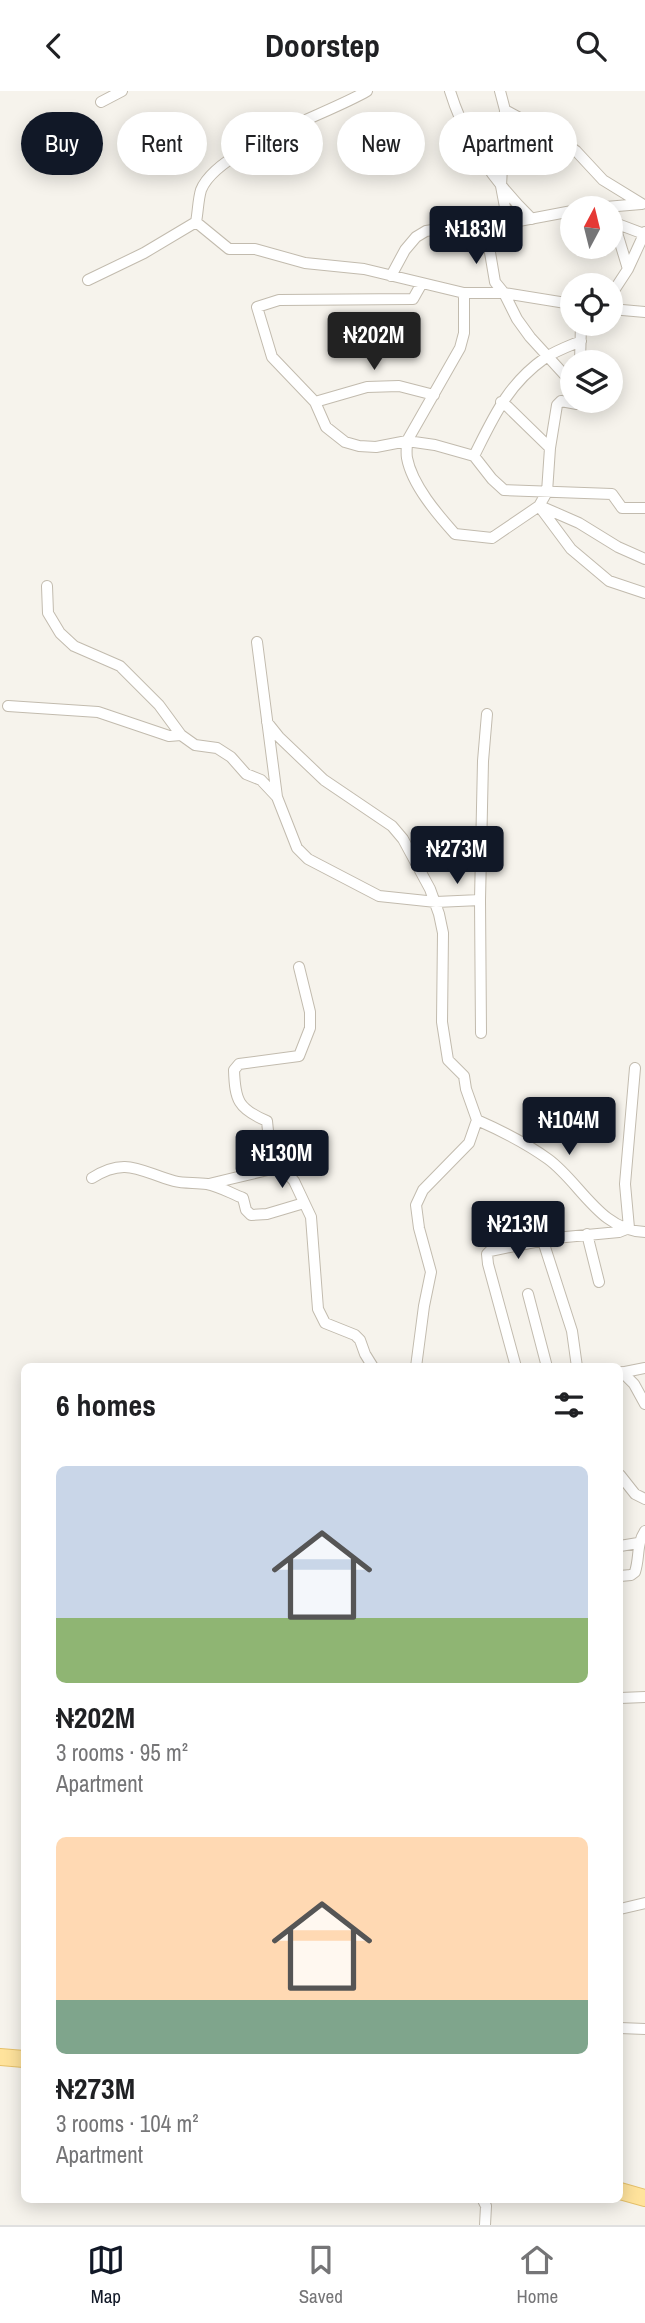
<!DOCTYPE html>
<html lang="en">
<head>
<meta charset="utf-8">
<style>
  :root { --surface:#fff; --page:#f6f6f6; --text:#202124; --muted:#757577; --line:#e0e0e0; --accent:#111827 }
  body { margin:0; font-family:"Archivo Narrow",sans-serif; background:var(--page); color:var(--text); height:100vh; display:flex; flex-direction:column; font-size:26px; white-space:nowrap }
  * { box-sizing:border-box; margin:0 }
  p { font-size:23px; color:var(--muted) }
  .icon { flex:none; width:38px; height:38px; fill:none; stroke:currentColor; stroke-width:2; stroke-linecap:round; stroke-linejoin:round }
  .map { position:relative; flex:1; overflow:hidden }
  .side { position:absolute; left:21px; top:1272px; width:602px; height:840px; display:flex; flex-direction:column; background:var(--surface); border-radius:10px; box-shadow:0 4px 18px #0003 }
  .side>* { flex:none }
  .hud { position:absolute; left:21px; top:21px; width:604px; height:63px; display:flex; gap:14px }
  .needle { width:46px; rotate:7deg }
  .fabs { position:absolute; left:560px; top:105px; display:grid; gap:14px }
  .fabs a { display:grid; place-items:center; width:63px; height:63px; border-radius:50%; background:var(--surface); box-shadow:0 4px 18px #0003; font-size:35px }
  .price { position:absolute; translate:-50% -60px; padding:0 16px; border-radius:7px; background:var(--accent); color:#fff; font-size:23px; line-height:46px; filter:drop-shadow(0 2px 4px #0008) }
  .price::after { content:''; position:absolute; left:50%; top:42px; width:21px; height:16px; margin-left:-10px; background:inherit; clip-path:polygon(0 0,100% 0,50% 100%) }
  .price.active { background:#222; color:#fff }
  ul { padding:0; list-style:none }
  li { display:grid; align-content:center; gap:14px; height:371px; padding:0 35px }
  li span { display:grid; place-items:center; height:217px; border-radius:10px; color:#555 }
  li>.icon { margin-inline-start:auto }
  span .icon { width:126px; height:126px; fill:#fffc; stroke-width:1 }
  li b { font-size:30px }
  h2 { display:flex; justify-content:space-between; align-items:center; height:84px; padding:0 35px; font-size:30px }
  .tag { padding:0 24px; border-radius:32px; background:var(--surface); box-shadow:0 4px 18px #0003; font-size:24px; line-height:63px }
  .tag.active { background:var(--accent); color:#fff }
  header { display:flex; justify-content:space-between; align-items:center; height:91px; padding:0 35px; background:var(--surface); font-size:32px; font-weight:800 }
  .menu { display:flex; justify-content:space-around; align-items:center; height:98px; border-top:2px solid var(--line); background:var(--surface); font-size:19px; color:var(--muted) }
  .menu a { display:grid; justify-items:center; gap:4px }
  .menu .active { color:var(--accent) }
  .map>svg:first-child { display:block }
  .lines { fill:none; stroke-linecap:round; stroke-linejoin:round }
  .street-casing { stroke:#c2bbae; stroke-width:12 }
  .primary-casing { stroke:#e6c16a; stroke-width:18 }
  .street { stroke:#fff; stroke-width:10 }
  .primary { stroke:#ffe39c; stroke-width:16 }
</style>
</head>
<body>
<header><svg class="icon" aria-label="back" viewBox="0 0 24 24"><path d="M15 5l-7 7 7 7"/></svg>Doorstep<svg class="icon" aria-label="search" viewBox="0 0 24 24"><circle cx="10" cy="10" r="6"/><path d="M15 15l6 6"/></svg></header>
<div class="map">
<svg width="645" height="2134" viewBox="0 0 645 2134">
  <rect width="100%" height="100%" fill="#f6f3ec"/>
  <g class="lines">
    <g class="street-casing">
      <path id="street" d="M450,0c15,49 45,92 82,128
        M500,0l5,19 -4,76 7,37
        M101,11l21,-11
        M505,19l57,31 14,10 27,29 39,24
        M594,117l47,-4
        M611,122l17,56
        M196,131l33,27h26l50,14 59,6 100,24h40l68,11
        M485,132l10,59 9,11 13,26 13,18 42,46
        M615,132l29,11
        M391,185l14,-26 11,-13 10,-6 52,-8h30l64,-12
        M88,189l56,-27 52,-31c2,-10 2,-22 5,-32 16,-41 128,-76 166,-99
        M422,192l-9,16 -134,1 -22,7 15,50 43,45 11,25 19,15 14,4 17,1 31,-6 28,4 39,11 18,23 12,11 108,4 10,14h23
        M464,202v40l-4,15 -53,93c0,5 -1,12 0,17 5,27 31,57 48,76l37,4 47,-32 8,-14 3,-44 7,-43 4,-4 16,3v-3
        M611,204l17,-26 17,-37
        M611,218l34,3
        M580,271l1,-38
        M315,311l52,-15 32,-1 35,9
        M501,311l7,5 42,41
        M474,365c20,-40 34,-72 71,-98 10,-7 24,-12 36,-17
        M539,415l32,43 38,32 36,12
        M540,415l39,17 39,24 27,12
        M47,495l1,27 12,20 14,13 46,20 39,39 22,30 14,10 22,3 14,9 15,17 15,6 16,17 20,51 11,11 71,37 57,6 44,-2
        M257,551l20,155
        M8,615l90,6 71,24 12,-1
        M267,631l12,15 45,43 68,46 11,13 27,50 9,25 4,19 -1,89 6,38 16,16 2,13 11,31c25,11 49,23 71,39 32,23 52,72 97,73
        M299,876l11,45v16l-11,28 -60,8 -5,6c1,30 4,39 33,51l2,20 7,20 18,20 17,36 7,92 7,14 30,12 5,5 5,14 8,13
        M481,942l-1,-133 3,-139 4,-47
        M92,1087c34,-22 49,-6 82,3 11,3 22,1 33,3 12,2 25,10 36,14l3,12 5,5 16,-1 37,-11
        M209,1093l71,-17
        M587,1143l12,48
        M543,1150l29,90 5,36
        M528,1203l19,73
        M416,1276l8,-61 7,-34 -12,-44 -3,-23 7,-15 46,-47 8,-23
        M516,1276l-28,-103 -1,-10 3,-3 65,-13 64,-6 10,-4 -4,-44 10,-116
        M622,1281l12,12 11,20
        M620,1282l25,-5
        M620,1384l15,19 10,5
        M620,1455l18,-3
        M620,1485l11,-1 4,-3c5,-16 1,-27 10,-41
        M620,1607l25,-1
        M620,1818l25,-6
        M620,1937l25,1
        M483,2109l3,6 -1,19"/>
    </g>
    <g class="primary-casing">
      <path id="primary" d="M0,1966l24,2
        M620,2100l25,7"/>
    </g>
    <use href="#street" class="street"/>
    <use href="#primary" class="primary"/>
  </g>
</svg>
<div class="fabs">
<a><svg class="needle" viewBox="-14 -14 28 28"><path d="M0-13l5 13h-10z" fill="#e53935"/><path d="M0 13l5-13h-10z" fill="#757577"/></svg></a>
<a><svg class="icon" aria-label="locate" viewBox="0 0 24 24"><circle cx="12" cy="12" r="6"/><path d="M12 2v4M12 18v4M2 12h4M18 12h4"/></svg></a>
<a><svg class="icon" aria-label="layers" viewBox="0 0 24 24"><path d="M12 4l9 5-9 5-9-5zM3 14l9 5 9-5"/></svg></a>
</div>
<b class="price" style="left:476px;top:175px">₦183M</b>
<b class="price active" style="left:374px;top:281px">₦202M</b>
<b class="price" style="left:457px;top:795px">₦273M</b>
<b class="price" style="left:569px;top:1066px">₦104M</b>
<b class="price" style="left:282px;top:1099px">₦130M</b>
<b class="price" style="left:518px;top:1170px">₦213M</b>
<div class="hud">
<a class="tag active">Buy</a>
<a class="tag">Rent</a>
<a class="tag">Filters</a>
<a class="tag">New</a>
<a class="tag">Apartment</a>
</div>
<section class="side">
<h2>6 homes<svg class="icon" aria-label="filters" viewBox="0 0 24 24"><path d="M4 7h16M4 17h16"/><circle cx="9" cy="7" r="2"/><circle cx="15" cy="17" r="2"/></svg></h2>
<ul>
<li><span style="background:linear-gradient(#c9d6e8 70%,#8fb573 0)"><svg class="icon" aria-label="home" viewBox="0 0 24 24"><path d="M3 11l9-7 9 7M6 9v11h12V9"/></svg></span><div><b>₦202M</b><p>3 rooms · 95 m²</p><p>Apartment</p></div></li>
<li><span style="background:linear-gradient(#ffd9b3 75%,#7fa58c 0)"><svg class="icon" aria-label="home" viewBox="0 0 24 24"><path d="M3 11l9-7 9 7M6 9v11h12V9"/></svg></span><div><b>₦273M</b><p>3 rooms · 104 m²</p><p>Apartment</p></div></li>
</ul>
</section>
</div>
<nav class="menu">
<a class="active"><svg class="icon" aria-label="map" viewBox="0 0 24 24"><path d="M3 6l6-2 6 2 6-2v14l-6 2-6-2-6 2zM9 4v14M15 6v14"/></svg>Map</a>
<a><svg class="icon" aria-label="saved" viewBox="0 0 24 24"><path d="M7 4h10v16l-5-4-5 4z"/></svg>Saved</a>
<a><svg class="icon" aria-label="home" viewBox="0 0 24 24"><path d="M3 11l9-7 9 7M6 9v11h12V9"/></svg>Home</a>
</nav>
</body>
</html>
